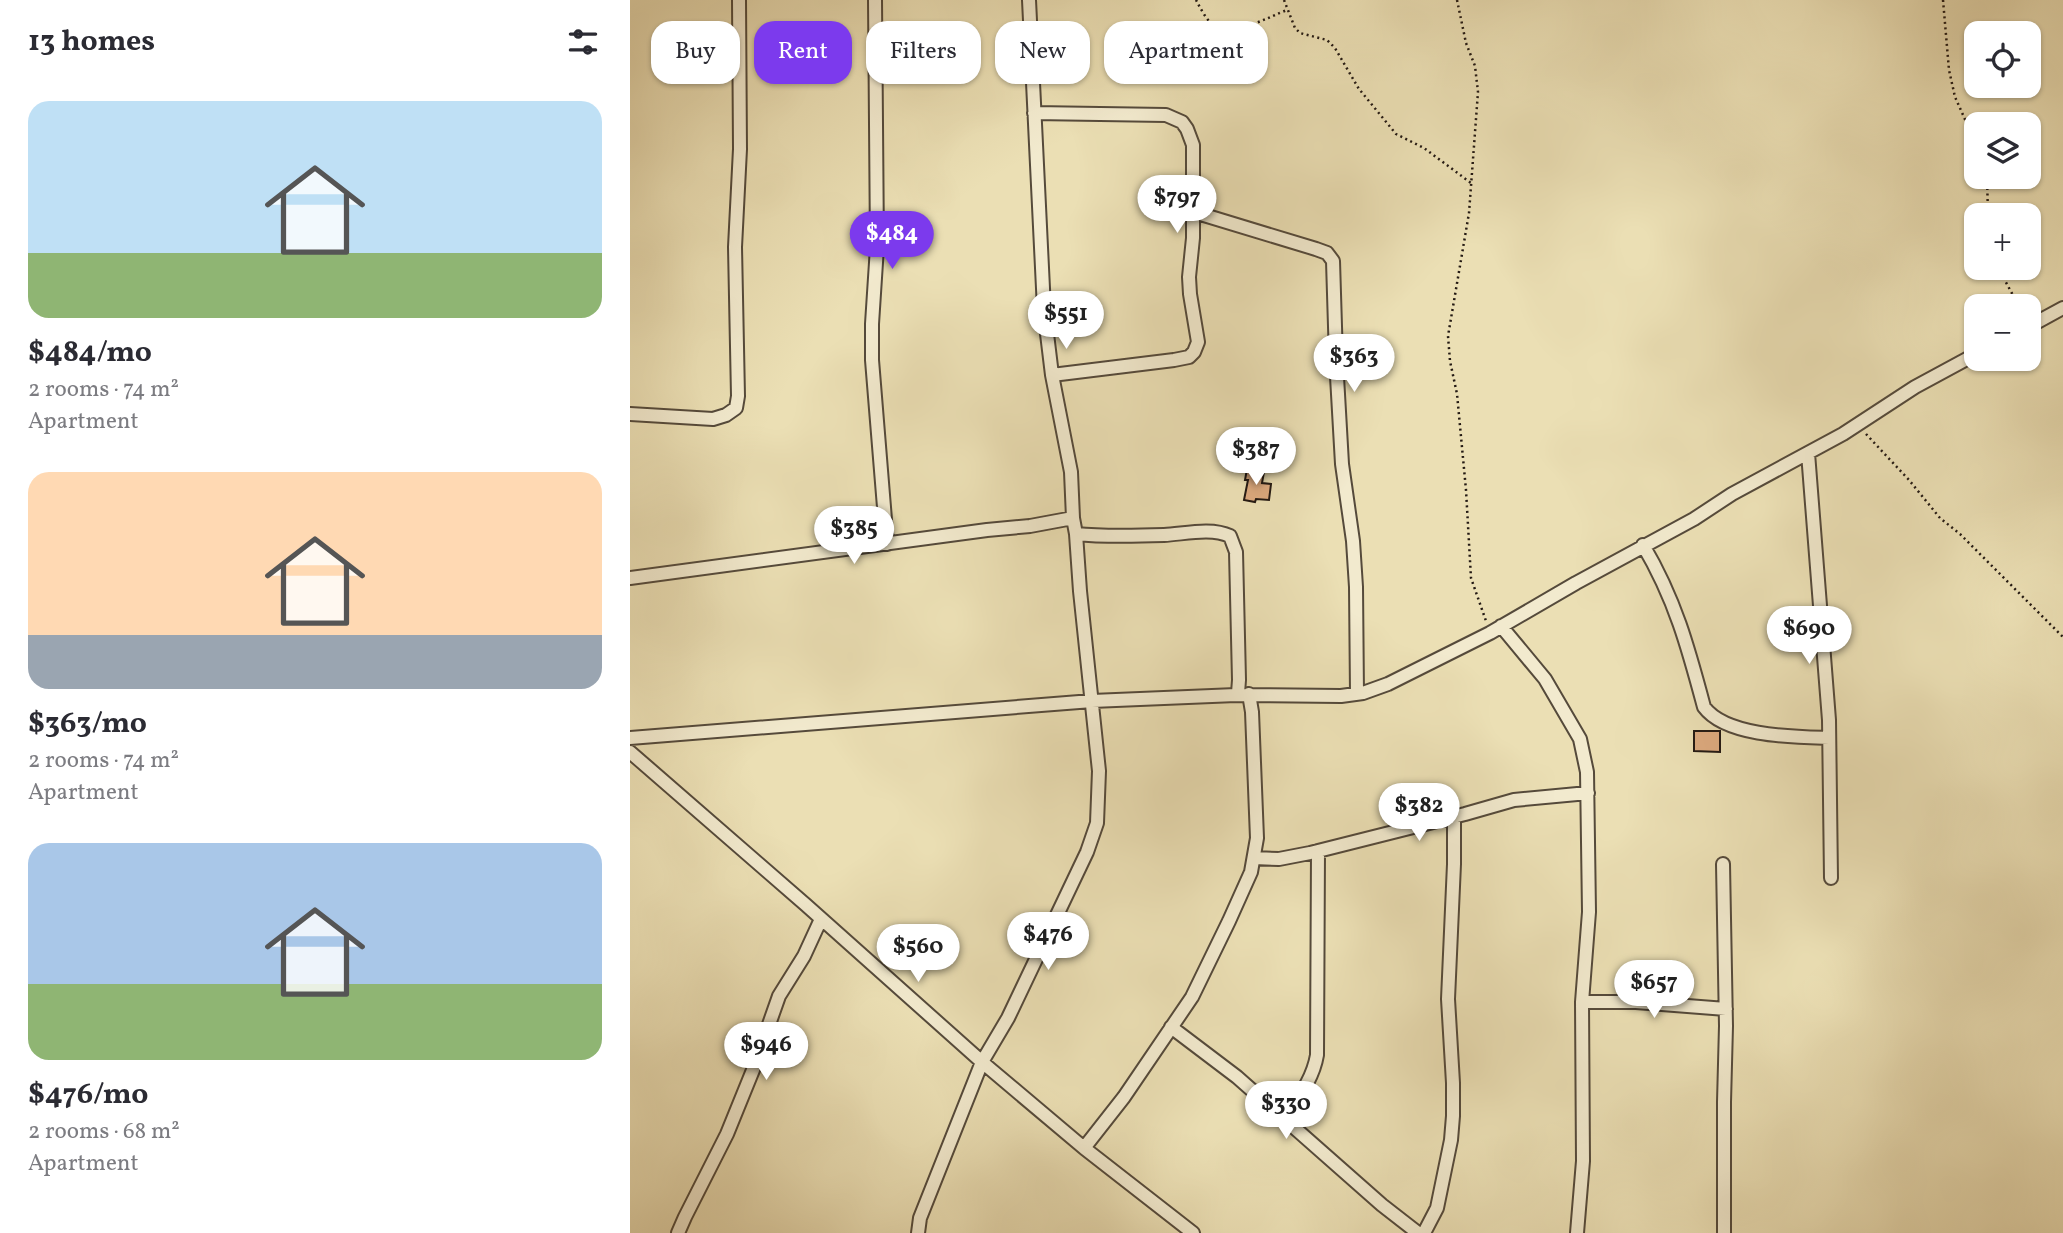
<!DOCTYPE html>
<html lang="en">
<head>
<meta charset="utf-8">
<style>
  :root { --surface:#fff; --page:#f2f2f3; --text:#2b2b33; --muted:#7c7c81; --accent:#7c3aed }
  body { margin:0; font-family:Vollkorn,serif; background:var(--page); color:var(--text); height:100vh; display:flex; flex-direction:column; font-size:26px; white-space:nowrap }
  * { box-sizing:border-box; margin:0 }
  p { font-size:23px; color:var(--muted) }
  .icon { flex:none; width:38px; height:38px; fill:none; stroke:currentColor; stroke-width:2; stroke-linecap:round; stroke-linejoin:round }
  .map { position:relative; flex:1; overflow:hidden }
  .side { display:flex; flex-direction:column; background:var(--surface); width:630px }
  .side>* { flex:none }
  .hud { position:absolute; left:21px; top:21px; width:665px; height:63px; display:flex; gap:14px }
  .buttons { position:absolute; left:1334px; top:21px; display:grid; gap:14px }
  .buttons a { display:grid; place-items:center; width:77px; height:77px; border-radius:14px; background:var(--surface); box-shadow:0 2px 5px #0004; font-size:35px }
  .price { position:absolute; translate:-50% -60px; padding:0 16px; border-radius:24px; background:#fff; color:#222; font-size:23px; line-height:46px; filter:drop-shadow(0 2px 4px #0008) }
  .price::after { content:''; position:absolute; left:50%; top:42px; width:21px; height:16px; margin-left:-10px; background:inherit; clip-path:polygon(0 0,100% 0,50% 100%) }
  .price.selected { background:var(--accent); color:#fff }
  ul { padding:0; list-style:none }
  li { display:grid; align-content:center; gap:14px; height:371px; padding:0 28px }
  li span { display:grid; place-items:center; height:217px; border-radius:21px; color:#555 }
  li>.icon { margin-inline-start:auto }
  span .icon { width:126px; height:126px; fill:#fffc; stroke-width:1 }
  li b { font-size:30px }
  h2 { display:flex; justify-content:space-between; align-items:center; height:84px; padding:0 28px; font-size:30px }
  .pill { padding:0 24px; border-radius:21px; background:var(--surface); box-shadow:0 2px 5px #0004; font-size:24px; line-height:63px }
  .pill.selected { background:var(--accent); color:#fff }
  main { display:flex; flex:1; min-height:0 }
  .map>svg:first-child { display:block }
  .building { fill:#ddaa7f; stroke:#231913; stroke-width:2 }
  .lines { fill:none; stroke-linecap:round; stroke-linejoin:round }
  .street-casing { stroke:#554a3b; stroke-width:16 }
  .path { stroke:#231913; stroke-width:2.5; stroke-dasharray:2 3.5; stroke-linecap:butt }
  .street { stroke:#f2eace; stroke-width:12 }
</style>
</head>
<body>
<main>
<section class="side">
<h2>13 homes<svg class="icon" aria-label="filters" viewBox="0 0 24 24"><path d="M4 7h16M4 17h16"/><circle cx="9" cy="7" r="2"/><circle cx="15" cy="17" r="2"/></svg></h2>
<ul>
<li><span style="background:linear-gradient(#bfe0f5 70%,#8fb573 0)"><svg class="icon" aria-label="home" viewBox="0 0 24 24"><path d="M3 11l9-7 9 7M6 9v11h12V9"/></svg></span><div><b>$484/mo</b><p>2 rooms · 74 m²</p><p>Apartment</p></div></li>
<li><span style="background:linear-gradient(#ffd9b3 75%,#9aa5b1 0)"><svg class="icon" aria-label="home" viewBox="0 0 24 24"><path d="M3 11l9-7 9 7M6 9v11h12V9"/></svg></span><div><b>$363/mo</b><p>2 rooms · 74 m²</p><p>Apartment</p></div></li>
<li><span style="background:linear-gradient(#a9c7e8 65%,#8fb573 0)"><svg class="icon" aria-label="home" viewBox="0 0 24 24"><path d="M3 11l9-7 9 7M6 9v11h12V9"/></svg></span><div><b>$476/mo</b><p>2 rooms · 68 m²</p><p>Apartment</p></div></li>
</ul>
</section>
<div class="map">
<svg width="1433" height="1233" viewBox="0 0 1433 1233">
  <rect width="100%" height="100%" fill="#ebdfb4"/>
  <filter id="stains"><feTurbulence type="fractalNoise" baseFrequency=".00286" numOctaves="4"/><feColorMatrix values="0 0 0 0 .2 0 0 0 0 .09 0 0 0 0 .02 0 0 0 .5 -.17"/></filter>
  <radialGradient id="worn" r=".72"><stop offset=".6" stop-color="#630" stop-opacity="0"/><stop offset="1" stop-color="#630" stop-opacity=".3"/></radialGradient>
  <path class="building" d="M617,469l17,3 -2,11 9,1 -2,16 -13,-1 -1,3 -11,-2 4,-20h-3z
    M1064,731h26v21l-26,-1z"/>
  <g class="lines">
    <g class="street-casing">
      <path id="street" d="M245,0l2,247 -5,77v36l15,184
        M404,113l132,2 16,7 5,7 6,16v93l-4,39 1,17 8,48 -4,10 -5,5 -15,3 -122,15
        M564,212l122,37 11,4 6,8 3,98 6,105 11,77 3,46 1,107
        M1398,327l35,-19
        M0,414l83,5 13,-4 10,-7 2,-12 -3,-149 5,-98 -1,-149
        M1178,453l21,267 2,158
        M446,534c29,3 59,2 88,1 20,-1 47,-8 66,1l6,16 3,128 -1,13 -2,2
        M1013,545c32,54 45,102 61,162 22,30 92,30 125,31
        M0,578l357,-48 43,-4 43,-8
        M871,626l44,53 35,60 7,33 2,140 -7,90 1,159 -6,72
        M0,738l462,-37 144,-6 105,1 22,-3 25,-9 102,-51 86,-50 118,-64 38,-25 111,-60 72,-47 61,-33
        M0,752l176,153 176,157 102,86 109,85
        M624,858l25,1 31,-6 155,-39 49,-14 74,-7
        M1093,864l3,162 -2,76v131
        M952,1002h54l90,7
        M541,1027l66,50 145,128 36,28
        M655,1118c13,-20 28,-39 32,-63l1,-204
        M454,1148l40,-51 68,-100 37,-76 22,-49 6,-34 -5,-126 -3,-18
        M48,1233l7,-16 42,-83 26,-64 26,-74 25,-40 17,-37
        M288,1233l2,-15 62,-156 26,-44 79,-166 10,-29 2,-52 -19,-180 -4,-57 -3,-16 -2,-46 -19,-97 -8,-66 -15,-309
        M794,1233l13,-25 14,-68 2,-24v-33l-5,-84 6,-135v-47"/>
    </g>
    <path class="path" d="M566,0c5,9 11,22 20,27 18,9 53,-10 71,-17
      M654,0l11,28 5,5 27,7 8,8 24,41 37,45 28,14 47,35
      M827,0l9,43 9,23 3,26 -9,121 -21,123 2,25 7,33 9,96 5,88 15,43
      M1313,0l6,70 6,27 21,47
      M1357,177l1,38
      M1368,268l16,29 1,9
      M1236,434l43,46 31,38 20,16 103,103"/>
    <use href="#street" class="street"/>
  </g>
  <rect width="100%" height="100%" filter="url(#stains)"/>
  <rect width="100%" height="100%" fill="url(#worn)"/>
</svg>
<div class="buttons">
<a><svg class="icon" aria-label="locate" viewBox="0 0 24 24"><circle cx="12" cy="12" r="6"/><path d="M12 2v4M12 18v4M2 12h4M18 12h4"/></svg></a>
<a><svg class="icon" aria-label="layers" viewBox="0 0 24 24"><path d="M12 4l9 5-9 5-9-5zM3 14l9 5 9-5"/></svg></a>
<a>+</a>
<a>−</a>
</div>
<b class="price" style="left:547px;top:235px">$797</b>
<b class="price selected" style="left:262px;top:271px">$484</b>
<b class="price" style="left:436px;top:351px">$551</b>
<b class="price" style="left:724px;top:394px">$363</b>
<b class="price" style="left:626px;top:487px">$387</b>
<b class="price" style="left:224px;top:566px">$385</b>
<b class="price" style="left:1179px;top:666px">$690</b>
<b class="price" style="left:789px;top:843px">$382</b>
<b class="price" style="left:418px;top:972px">$476</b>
<b class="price" style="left:288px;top:984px">$560</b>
<b class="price" style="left:1024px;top:1020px">$657</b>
<b class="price" style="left:136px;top:1082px">$946</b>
<b class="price" style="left:656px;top:1141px">$330</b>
<div class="hud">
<a class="pill">Buy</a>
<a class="pill selected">Rent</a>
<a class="pill">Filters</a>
<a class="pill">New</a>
<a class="pill">Apartment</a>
</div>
</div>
</main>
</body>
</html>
